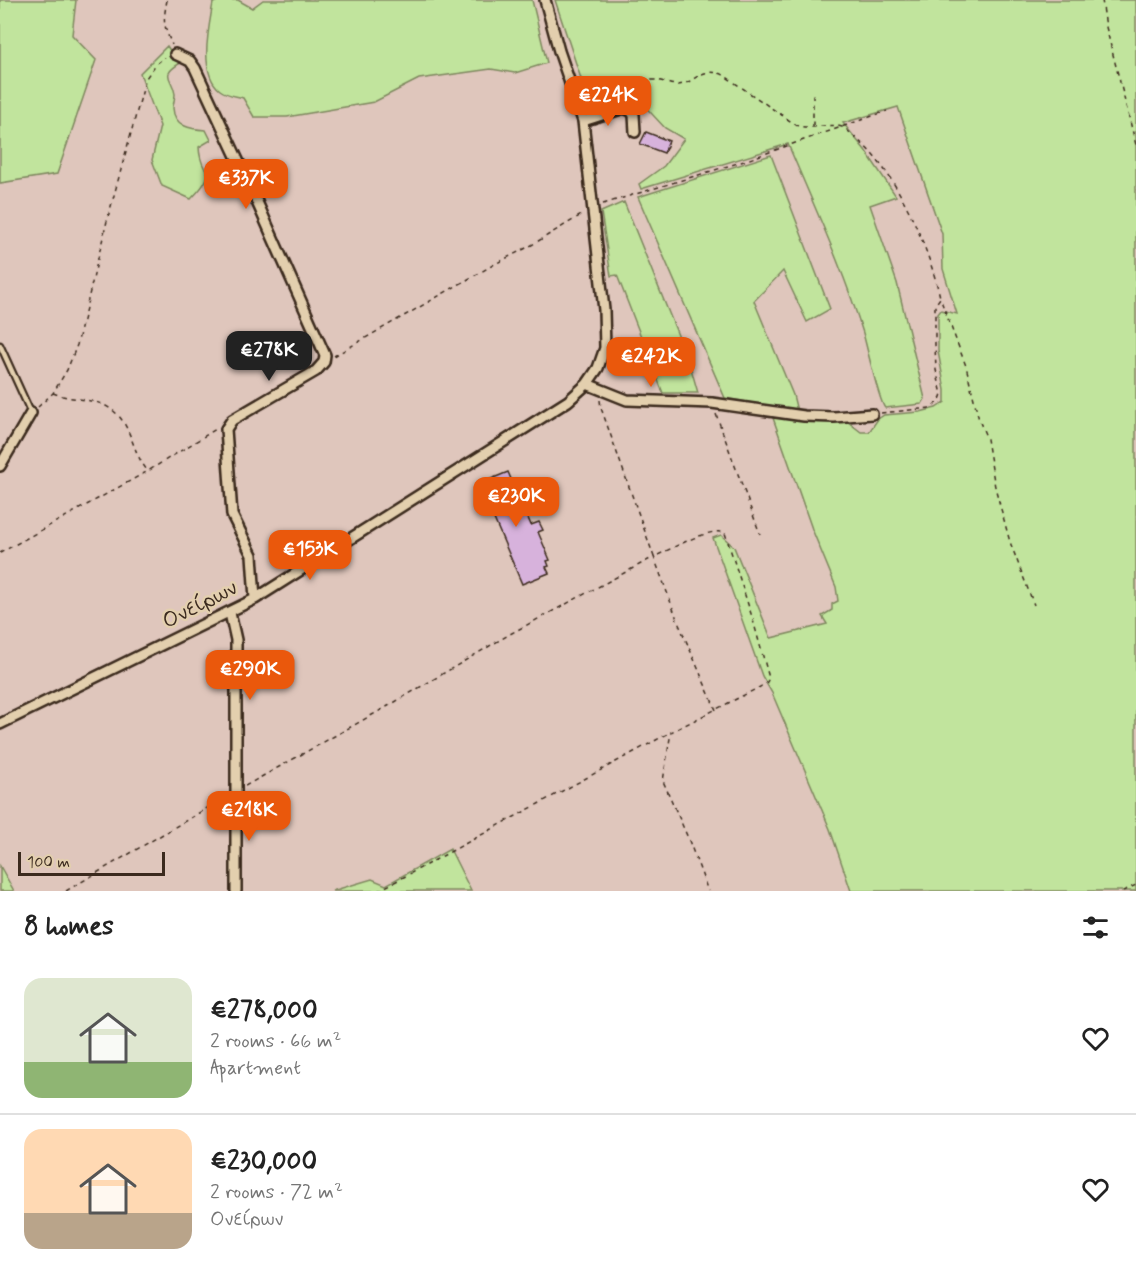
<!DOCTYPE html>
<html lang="en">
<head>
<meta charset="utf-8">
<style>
  :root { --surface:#fff; --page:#f2f2f2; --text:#222; --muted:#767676; --line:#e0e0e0; --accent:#ea580c }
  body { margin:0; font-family:Mynerve,sans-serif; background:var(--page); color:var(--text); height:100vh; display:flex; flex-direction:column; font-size:22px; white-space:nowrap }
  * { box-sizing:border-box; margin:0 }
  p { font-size:20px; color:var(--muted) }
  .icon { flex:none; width:33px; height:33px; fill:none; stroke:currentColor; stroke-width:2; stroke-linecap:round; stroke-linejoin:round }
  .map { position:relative; height:891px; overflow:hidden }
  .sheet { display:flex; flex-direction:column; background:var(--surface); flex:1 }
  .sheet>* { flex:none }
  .scale { position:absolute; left:18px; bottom:15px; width:147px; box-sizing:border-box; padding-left:6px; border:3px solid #3b2a1e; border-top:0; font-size:16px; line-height:21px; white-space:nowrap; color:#3b2a1e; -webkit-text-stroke:4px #e3cfae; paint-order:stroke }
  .price { position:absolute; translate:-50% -51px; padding:0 14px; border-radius:12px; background:var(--accent); color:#fff; font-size:20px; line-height:39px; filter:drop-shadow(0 2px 3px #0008) }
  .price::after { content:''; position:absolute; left:50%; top:36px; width:18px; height:14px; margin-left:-9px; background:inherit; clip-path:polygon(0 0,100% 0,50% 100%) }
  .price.on { background:#222; color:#fff }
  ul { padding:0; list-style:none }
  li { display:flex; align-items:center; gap:18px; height:150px; padding:0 24px }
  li+li { border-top:2px solid var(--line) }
  li span { display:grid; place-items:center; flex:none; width:168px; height:120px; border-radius:18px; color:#555 }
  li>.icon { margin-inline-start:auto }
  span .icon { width:72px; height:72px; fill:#fffc; stroke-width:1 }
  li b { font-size:26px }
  h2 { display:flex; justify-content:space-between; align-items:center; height:72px; padding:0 24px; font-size:26px }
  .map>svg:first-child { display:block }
  .green { fill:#c1e49d; stroke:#7e875e; stroke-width:1.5 }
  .building { fill:#d7b2dc; stroke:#3b2a1e; stroke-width:1.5 }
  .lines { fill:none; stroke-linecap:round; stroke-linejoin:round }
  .lane-casing { stroke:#3b2a1e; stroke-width:9 }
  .street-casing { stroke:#3b2a1e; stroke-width:14 }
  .path { stroke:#3b2a1e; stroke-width:1.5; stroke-dasharray:4.5 4.5; stroke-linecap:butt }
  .lane { stroke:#e3cfae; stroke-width:4.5 }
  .street { stroke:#e3cfae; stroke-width:9 }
  .labels { text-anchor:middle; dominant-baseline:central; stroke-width:5; stroke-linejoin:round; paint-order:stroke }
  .street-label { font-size:22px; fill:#3b2a1e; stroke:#e3cfae }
</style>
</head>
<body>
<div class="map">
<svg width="1136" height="891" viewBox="0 0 1136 891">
  <rect width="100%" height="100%" fill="#dfc6bc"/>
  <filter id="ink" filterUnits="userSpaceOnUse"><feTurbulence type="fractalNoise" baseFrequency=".0167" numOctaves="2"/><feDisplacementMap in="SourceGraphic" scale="12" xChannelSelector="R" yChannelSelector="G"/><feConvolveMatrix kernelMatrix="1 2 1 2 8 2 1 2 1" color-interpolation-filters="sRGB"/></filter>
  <g filter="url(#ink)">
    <path class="green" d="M0,0h76l-4,35 24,25 -39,114 -57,9z
      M220,0h18l14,8 11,-8h269l15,63 -32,10 -24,-4 -72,10 -45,23 -87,15h-33l-11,-19c-7,-2 -17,-3 -23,-8 -22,-17 -11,-63 -7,-87z
      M555,0h581v891h-285l-21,-62 -58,-136 -10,-17 -49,-138 8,-3 13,12 37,91 56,-14 -5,-8 10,-6v-6l6,-3 -2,-14 -24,-58 -40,-114 76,7 13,10h8l9,-13 6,-4 36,-3 16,-4 9,-6v-12l-7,-39v-37l3,-4 16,4 -14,-45 -1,-35 -44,-127 -55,16 22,27 31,46 -26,9 27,78 28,116 -3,5 -37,4c-6,-6 -18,-61 -22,-75 -20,-65 -49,-127 -75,-189l-147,45 -2,-5 25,-18 20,-27 -19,-11 -26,-28 -48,9z
      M167,46l8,12 7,4c-24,14 -9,15 -7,32 0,4 -2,10 -2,14 1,19 18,21 33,22l5,10 -12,7c1,31 22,21 -8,52l-29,-13 -10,-26 8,-34 -20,-53z
      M771,155l59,154 -23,13 -24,-51 -29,30 39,94 4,16 -72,-13 -87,-201z
      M624,202l66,163 8,28h-35l-46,-118 -6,1 -10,-64z
      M450,849l21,42h-139l40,-12 14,6z
      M0,866l14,25h-14z"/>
    <path class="building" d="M646,132l23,9 -5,12 -24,-9z
      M508,472l23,53 8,-3 4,8 -5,2 12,28 -3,1 2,5 -3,1 3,6 -27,11 -43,-100z"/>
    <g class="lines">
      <g class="lane-casing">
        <path id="lane" d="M0,345l31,68"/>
      </g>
      <g class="street-casing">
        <path id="street" d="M175,54l15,7 5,7 54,116 76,171 -1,7 -8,9 -84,49 -6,9 6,86 20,40 3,44
          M583,121l41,-13 7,3 3,4 1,17
          M587,384l40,16 85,3 92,13 30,1 38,-3
          M0,466l31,-53
          M230,613l6,27v251
          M0,724l255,-125 313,-198 19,-17 11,-16 7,-20 -1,-38 -21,-189 -24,-70 -14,-51"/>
      </g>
      <path class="path" d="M167,0c-4,22 -4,24 5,45
        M1102,0l4,27 30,118
        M603,104c9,-7 40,-25 51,-24 8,0 15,5 23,5 19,-1 20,-18 45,-11l74,51c15,6 32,-3 46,2 4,1 8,6 11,9 43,33 75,109 87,161
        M813,126v-32
        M603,204l138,-42 146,-51
        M334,356l159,-91 37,-19 53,-32
        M53,393c17,7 36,5 51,12 29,14 25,43 43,65
        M600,400l1,8 53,149c15,-7 57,-31 71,-24l28,87 16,58 -2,4 -7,5 -89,45 -8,49 25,57 20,53
        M38,407l15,-14 14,-23 10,-25 30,-124 39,-143 10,-14 9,-7
        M881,413l49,-5 10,-8 2,-6 -6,-24 -1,-25v-40l5,-7 26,68 13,54 8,19 8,48 15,55 24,63
        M716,414l44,120
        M0,553l148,-82 68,-42
        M245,786l145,-81 120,-71 144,-77 24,65 38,88
        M66,891l160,-94
        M378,891l293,-159
        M1123,891l13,-6"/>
      <use href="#lane" class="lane"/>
      <use href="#street" class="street"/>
    </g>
  </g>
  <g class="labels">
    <g class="street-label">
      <text transform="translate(200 605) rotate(-27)">Ονείρων</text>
    </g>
  </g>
</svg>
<div class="scale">100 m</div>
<b class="price" style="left:608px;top:127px">€224K</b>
<b class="price" style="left:246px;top:210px">€337K</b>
<b class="price on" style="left:269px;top:382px">€278K</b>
<b class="price" style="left:651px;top:388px">€242K</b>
<b class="price" style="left:516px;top:528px">€230K</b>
<b class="price" style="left:310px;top:581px">€153K</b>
<b class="price" style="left:250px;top:701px">€290K</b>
<b class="price" style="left:249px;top:842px">€218K</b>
</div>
<section class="sheet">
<h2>8 homes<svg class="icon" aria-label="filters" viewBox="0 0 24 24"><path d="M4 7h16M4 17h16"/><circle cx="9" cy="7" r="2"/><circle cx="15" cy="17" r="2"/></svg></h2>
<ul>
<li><span style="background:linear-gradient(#dfe7d0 70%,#8fb573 0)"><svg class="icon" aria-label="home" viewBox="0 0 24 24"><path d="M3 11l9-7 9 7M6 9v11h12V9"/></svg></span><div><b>€278,000</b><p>2 rooms · 66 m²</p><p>Apartment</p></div><svg class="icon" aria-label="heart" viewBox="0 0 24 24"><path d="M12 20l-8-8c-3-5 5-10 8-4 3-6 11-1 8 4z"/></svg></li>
<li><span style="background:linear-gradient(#ffd9b3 70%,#b9a48a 0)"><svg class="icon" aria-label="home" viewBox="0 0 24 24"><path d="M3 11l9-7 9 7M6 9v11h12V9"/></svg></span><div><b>€230,000</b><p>2 rooms · 72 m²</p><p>Ονείρων</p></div><svg class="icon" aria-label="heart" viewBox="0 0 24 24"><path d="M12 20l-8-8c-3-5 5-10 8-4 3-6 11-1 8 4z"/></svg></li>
</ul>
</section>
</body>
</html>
